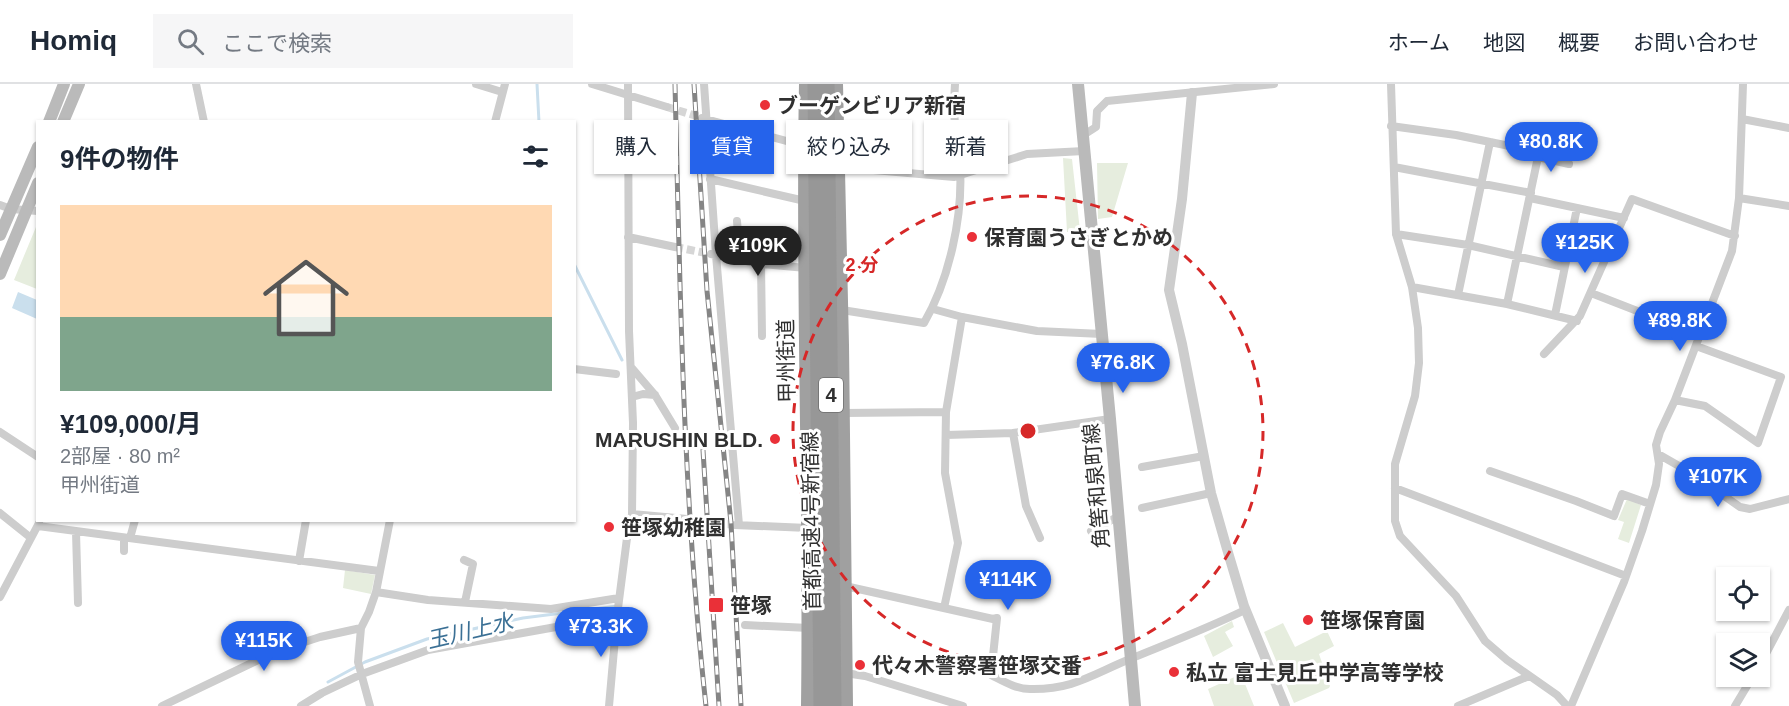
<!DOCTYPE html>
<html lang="ja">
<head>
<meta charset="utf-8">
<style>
  :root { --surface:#fff; --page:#f6f6f7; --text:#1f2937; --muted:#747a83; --line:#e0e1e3; --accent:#2563eb }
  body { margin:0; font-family:Helvetica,"Noto Sans JP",sans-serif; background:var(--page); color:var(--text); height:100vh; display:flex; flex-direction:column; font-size:22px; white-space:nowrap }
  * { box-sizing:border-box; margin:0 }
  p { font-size:20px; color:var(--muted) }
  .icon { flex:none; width:33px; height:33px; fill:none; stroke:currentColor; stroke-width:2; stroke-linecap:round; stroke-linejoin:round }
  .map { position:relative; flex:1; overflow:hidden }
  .panel { position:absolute; left:36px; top:36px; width:540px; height:402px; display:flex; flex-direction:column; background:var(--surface); border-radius:0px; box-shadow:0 2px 4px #0004 }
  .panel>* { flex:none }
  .hud { position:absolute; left:594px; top:36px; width:570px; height:54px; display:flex; gap:12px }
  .buttons { position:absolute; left:1716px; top:483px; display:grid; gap:12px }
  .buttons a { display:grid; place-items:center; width:54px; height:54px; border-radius:0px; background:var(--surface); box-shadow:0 2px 4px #0004; font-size:30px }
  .price { position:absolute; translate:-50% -51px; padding:0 14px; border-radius:21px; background:var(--accent); color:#fff; font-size:20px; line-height:39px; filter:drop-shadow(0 2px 3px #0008) }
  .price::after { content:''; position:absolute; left:50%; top:36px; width:18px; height:14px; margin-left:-9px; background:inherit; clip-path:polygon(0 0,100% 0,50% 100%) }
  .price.on { background:#222; color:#fff }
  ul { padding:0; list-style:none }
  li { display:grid; align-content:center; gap:12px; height:318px; padding:0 24px }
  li+li { border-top:2px solid var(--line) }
  li span { display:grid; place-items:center; height:186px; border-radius:0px; color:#555 }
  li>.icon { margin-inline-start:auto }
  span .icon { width:108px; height:108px; fill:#fffc; stroke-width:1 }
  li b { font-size:26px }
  h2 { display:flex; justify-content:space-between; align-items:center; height:72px; padding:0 24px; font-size:26px }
  .chip { padding:0 21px; border-radius:0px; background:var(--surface); box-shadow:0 2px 4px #0004; font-size:21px; line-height:54px }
  .chip.on { background:var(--accent); color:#fff }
  header { display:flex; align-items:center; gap:36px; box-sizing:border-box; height:84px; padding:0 30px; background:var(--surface); border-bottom:2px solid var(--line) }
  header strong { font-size:28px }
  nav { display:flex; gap:33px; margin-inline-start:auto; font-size:21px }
  .search { width:420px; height:54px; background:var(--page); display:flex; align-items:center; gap:15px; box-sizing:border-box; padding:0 21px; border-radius:0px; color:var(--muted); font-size:22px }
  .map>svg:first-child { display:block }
  .green { fill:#e6edde }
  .water { fill:#cadfed }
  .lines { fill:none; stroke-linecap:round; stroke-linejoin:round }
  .stream { stroke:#cadfed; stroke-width:3 }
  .minor-tunnel { stroke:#d6d6d6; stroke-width:8; stroke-dasharray:8 4; stroke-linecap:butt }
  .minor { stroke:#cdcdcd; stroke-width:8 }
  .tertiary { stroke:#cdcdcd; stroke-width:10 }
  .secondary { stroke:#bababa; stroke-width:12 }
  .trunk { stroke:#a0a0a0; stroke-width:14 }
  .motorway { stroke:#979797; stroke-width:15 }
  .rail-casing { stroke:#858585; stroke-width:5 }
  .rail { stroke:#fff; stroke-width:3; stroke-dasharray:9; stroke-linecap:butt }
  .ring { fill:none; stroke:#d62828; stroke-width:3; stroke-dasharray:10 8 }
  .poi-dot { fill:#ea3038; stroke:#fff; stroke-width:2 }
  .labels { text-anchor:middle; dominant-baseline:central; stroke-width:6; stroke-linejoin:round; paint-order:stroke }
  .shield { fill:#fff; stroke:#6e6e6e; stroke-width:1.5 }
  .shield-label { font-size:20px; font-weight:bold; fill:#303030 }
  .poi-label { font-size:21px; font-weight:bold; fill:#303030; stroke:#fff; text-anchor:start }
  .street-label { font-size:21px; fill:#303030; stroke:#fff }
  .water-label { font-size:22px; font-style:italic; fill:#3b7095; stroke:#fff }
  .centre { fill:#d62828; stroke:#fff; stroke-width:3 }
  .ring-label { font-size:18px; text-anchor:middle; font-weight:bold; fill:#d62828; stroke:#fff; stroke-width:6; stroke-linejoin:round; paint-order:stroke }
</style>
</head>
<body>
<header>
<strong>Homiq</strong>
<div class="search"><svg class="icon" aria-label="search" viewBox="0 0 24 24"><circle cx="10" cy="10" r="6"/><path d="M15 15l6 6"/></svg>ここで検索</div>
<nav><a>ホーム</a><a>地図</a><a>概要</a><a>お問い合わせ</a></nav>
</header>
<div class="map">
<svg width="1789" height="622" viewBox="0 0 1789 622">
  <rect width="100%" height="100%" fill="#fff"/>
  <path class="green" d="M1063,74l9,1 8,72 -13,1z
    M1097,79h31l-16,54 -14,2z
    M36,143h2l-1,62 -23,-9z
    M1627,415l14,6 -12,38 -11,-4 6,-17 -6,-2z
    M345,486l30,5 -4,19 -28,-6z
    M1232,537l2,6 -9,5 8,14 -20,11 -9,-21z
    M1283,539l12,24 32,-16 7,15 -15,8 11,32 -1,2 -35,15 -30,-71z
    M1241,590l13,32h-40l-6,-17z"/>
  <path class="water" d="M18,208l19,8v19l-25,-11z"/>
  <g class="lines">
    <path class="stream" d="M537,0l2,38
      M574,180l48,96
      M328,598l37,-20 62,-23 96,-21 95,-12"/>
    <path class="minor-tunnel" d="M667,23l33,10
      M675,163l36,7
      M687,435l48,6"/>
    <path class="minor" d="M196,0l8,38
      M476,0l26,8
      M592,0l75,23
      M704,0l12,171 23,270
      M1391,0l5,150 16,53 6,41 1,35 -4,33 -20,68v57l5,15 56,60 29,45 22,19 50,35 10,11
      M702,34l103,28
      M1742,35l47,9
      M495,38l10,-38
      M1391,42l65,9 83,17 -32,152
      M1082,52l14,-9 1,-16 10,-10 167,-17
      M1538,73l31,7
      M839,83l115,10 73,-23 57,-3
      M1394,83l137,26
      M710,95l95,22
      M1530,114l94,20
      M1739,114l50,8
      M0,121l11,4 27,2
      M737,137l3,38
      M1396,150l72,11 96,22
      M628,153l47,10
      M711,170l50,10 45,4
      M761,180l1,72
      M1412,203l95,17 70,17
      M1591,209l108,42
      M1458,211l32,-153
      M933,225l29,8 75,14 65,3
      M842,226l82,13c25,-43 39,-106 36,-156 -1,-14 -4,-27 -5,-41 -1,-14 -1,-28 0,-42
      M1555,231l22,-107
      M1544,270l36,-38 52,-117 103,37
      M631,283l24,28 20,33
      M574,285l42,5
      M632,313l11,-3 12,1
      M1675,316l30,6 53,37 23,-66 -85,-31
      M843,329l103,-1
      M0,348l38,25
      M1013,349l13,73 14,32
      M946,351l67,-2 97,-14
      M1658,370l35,20 47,33 10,2 39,-10
      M1142,383l62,-11
      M1490,387l86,30 38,15 8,-22 28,10
      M1395,404l231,88
      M1142,424l69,-15
      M0,429l31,25
      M632,430l55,5
      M735,441l73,3
      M38,442l341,45
      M1091,447l28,-15
      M76,448l2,71
      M130,454l5,-18
      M124,467v-13
      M464,476l9,4 -8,38
      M299,477l7,-41
      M845,502l148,33 4,-1 -6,57c12,6 25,14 39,14 43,1 63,-15 100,-30 39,-16 78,-31 115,-49
      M376,508l52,8 123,9 68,-11
      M0,513l39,-74
      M944,524l14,-65 -13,-70 1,-61 16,-95
      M745,541l64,3
      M1760,581l29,-55
      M845,589l20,3 98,30
      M162,622l115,-55 43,-14 41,-9
      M301,622l21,-13 40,-19 66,-24 189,-34
      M370,622l-12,-44 3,-34 8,-16 7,-20 14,-72
      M609,622l8,-90 10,-78 5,-24 1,-91 -4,-92 -1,-247
      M1458,622l71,-30
      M1571,622l53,-124 18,-51 14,-46 3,-21 -3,-19 4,-13 15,-32 57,-149 7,-53 4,-114
      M1735,622l18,-30"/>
    <path class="tertiary" d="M1192,9l-10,106 -13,91 13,54 29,149 16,56 17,57 41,100"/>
    <path class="secondary" d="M1078,0l32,335 25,287
      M49,38l15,-38
      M63,38l16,-38
      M0,151l38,-88
      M0,190l38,-91"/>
    <path class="trunk" d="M806,0c-4,207 5,415 2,622
      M836,0l6,261 4,361"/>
    <path class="motorway" d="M815,0l6,622
      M827,0l7,622"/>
    <g class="rail-casing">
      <path id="rail" d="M675,0c5,207 8,416 31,622
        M694,0l13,207 24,232 10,183
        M703,366l16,256"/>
    </g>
    <use href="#rail" class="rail"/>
  </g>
  <circle class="ring" cx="1028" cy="347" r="235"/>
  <g class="poi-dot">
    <circle cx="765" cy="21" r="6"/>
    <circle cx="972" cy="153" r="6"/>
    <circle cx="775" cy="355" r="6"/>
    <circle cx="609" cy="443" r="6"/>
    <rect x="708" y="513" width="16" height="16" rx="3"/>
    <circle cx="1308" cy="536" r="6"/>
    <circle cx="860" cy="581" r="6"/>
    <circle cx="1174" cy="588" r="6"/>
  </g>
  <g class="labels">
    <rect class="shield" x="819" y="294" width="24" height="34" rx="4.5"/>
    <g class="shield-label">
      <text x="831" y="311">4</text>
    </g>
    <g class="poi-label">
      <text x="777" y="21">ブーゲンビリア新宿</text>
      <text x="984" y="153">保育園うさぎとかめ</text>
      <text x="763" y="355" text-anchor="end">MARUSHIN BLD.</text>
      <text x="621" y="443">笹塚幼稚園</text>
      <text x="730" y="521">笹塚</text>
      <text x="1320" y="536">笹塚保育園</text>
      <text x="872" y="581">代々木警察署笹塚交番</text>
      <text x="1186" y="588">私立 富士見丘中学高等学校</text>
    </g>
    <g class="street-label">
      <text transform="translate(786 277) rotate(-91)">甲州街道</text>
      <text transform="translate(1096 402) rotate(-95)">角筈和泉町線</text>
      <text transform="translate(811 437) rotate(-91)">首都高速4号新宿線</text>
    </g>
    <g class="water-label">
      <text transform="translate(470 547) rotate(-13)">玉川上水</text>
    </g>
  </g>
  <circle cx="1028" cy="347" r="9" class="centre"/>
  <g class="ring-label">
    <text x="862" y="187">2 分</text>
  </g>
</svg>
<div class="buttons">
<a><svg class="icon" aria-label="locate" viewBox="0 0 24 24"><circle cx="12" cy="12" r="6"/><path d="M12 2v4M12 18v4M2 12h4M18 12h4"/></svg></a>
<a><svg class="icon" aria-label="layers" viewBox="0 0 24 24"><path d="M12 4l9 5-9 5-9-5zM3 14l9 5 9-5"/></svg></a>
</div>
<b class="price" style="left:1551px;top:89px">¥80.8K</b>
<b class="price" style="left:1585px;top:190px">¥125K</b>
<b class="price on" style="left:758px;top:193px">¥109K</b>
<b class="price" style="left:1680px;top:268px">¥89.8K</b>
<b class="price" style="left:1123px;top:310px">¥76.8K</b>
<b class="price" style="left:1718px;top:424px">¥107K</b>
<b class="price" style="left:1008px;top:527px">¥114K</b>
<b class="price" style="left:601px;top:574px">¥73.3K</b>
<b class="price" style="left:264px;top:588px">¥115K</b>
<div class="hud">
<a class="chip">購入</a>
<a class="chip on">賃貸</a>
<a class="chip">絞り込み</a>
<a class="chip">新着</a>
</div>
<section class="panel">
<h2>9件の物件<svg class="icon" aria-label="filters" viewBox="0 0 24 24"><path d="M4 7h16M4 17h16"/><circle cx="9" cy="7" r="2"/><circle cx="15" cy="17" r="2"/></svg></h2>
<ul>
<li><span style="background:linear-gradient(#ffd9b3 60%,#7fa58c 0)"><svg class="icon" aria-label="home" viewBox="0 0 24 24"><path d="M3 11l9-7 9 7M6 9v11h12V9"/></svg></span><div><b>¥109,000/月</b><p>2部屋 · 80 m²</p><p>甲州街道</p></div></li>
</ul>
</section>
</div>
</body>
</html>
